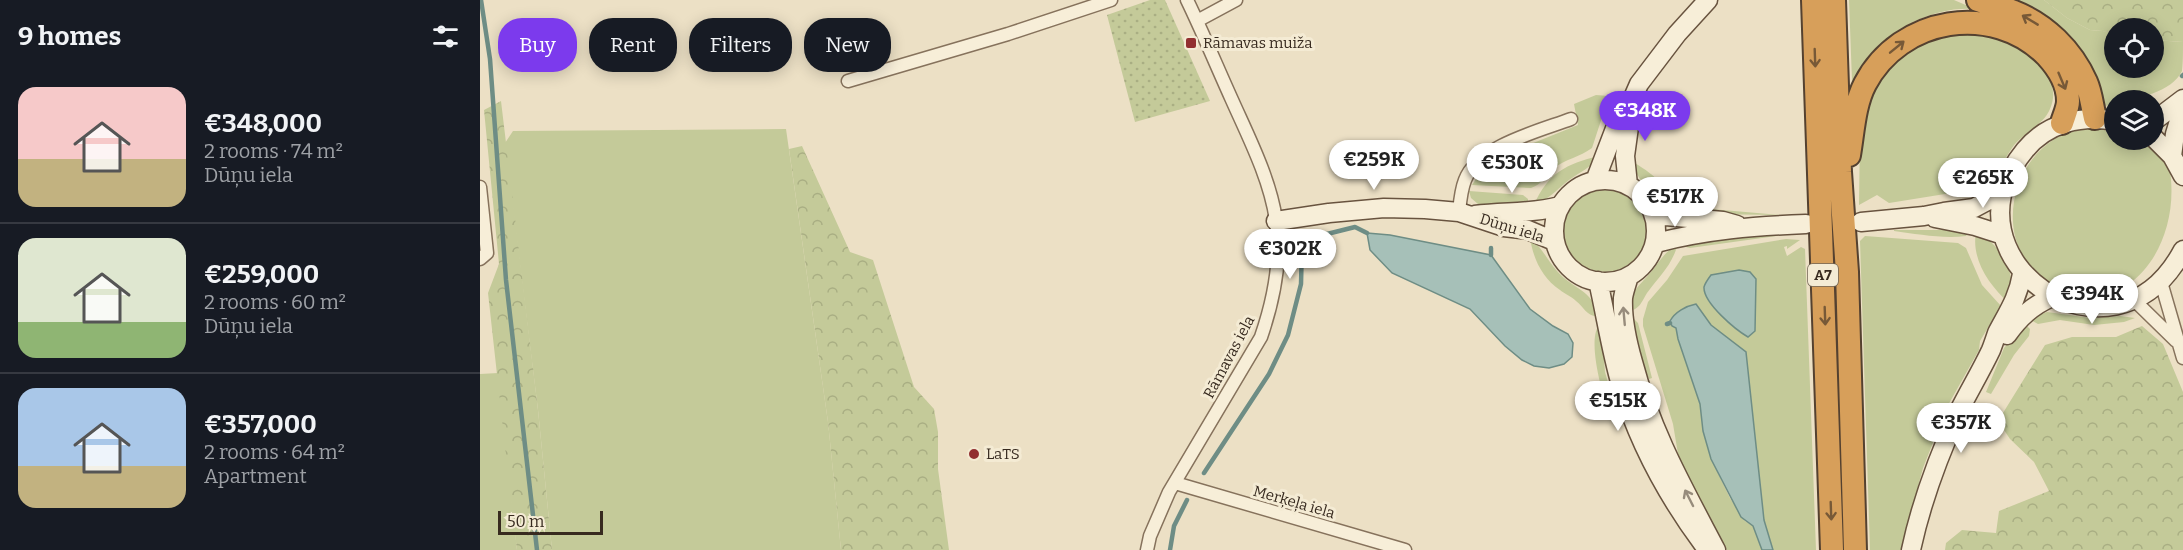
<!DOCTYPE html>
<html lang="en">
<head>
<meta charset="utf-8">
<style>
  :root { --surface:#171b24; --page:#20242c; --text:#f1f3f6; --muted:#9ea1a6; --line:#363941; --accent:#7c3aed }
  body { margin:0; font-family:Bitter,serif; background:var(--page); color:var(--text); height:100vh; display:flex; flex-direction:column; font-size:22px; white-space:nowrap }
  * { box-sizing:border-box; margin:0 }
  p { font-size:20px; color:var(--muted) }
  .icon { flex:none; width:33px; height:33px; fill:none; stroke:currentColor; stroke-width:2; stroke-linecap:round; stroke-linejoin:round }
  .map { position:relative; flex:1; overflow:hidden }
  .panel { display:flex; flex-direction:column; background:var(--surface); width:480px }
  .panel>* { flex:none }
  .top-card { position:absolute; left:18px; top:18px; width:570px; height:54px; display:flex; gap:12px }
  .tools { position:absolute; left:1624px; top:18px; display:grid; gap:12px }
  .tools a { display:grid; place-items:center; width:60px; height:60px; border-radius:50%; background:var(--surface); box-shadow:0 3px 15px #0003; font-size:30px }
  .scale { position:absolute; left:18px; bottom:15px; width:105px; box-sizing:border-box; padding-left:6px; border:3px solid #372a1f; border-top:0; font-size:16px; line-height:21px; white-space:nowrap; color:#372a1f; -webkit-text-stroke:4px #f4ebd4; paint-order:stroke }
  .price { position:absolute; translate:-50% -51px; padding:0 14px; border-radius:21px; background:#fff; color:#222; font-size:20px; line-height:39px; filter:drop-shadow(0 2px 3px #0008) }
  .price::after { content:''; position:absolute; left:50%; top:36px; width:18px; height:14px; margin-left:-9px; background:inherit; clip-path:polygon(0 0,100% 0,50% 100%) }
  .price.selected { background:var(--accent); color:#fff }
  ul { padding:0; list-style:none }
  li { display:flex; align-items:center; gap:18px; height:150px; padding:0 18px }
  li+li { border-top:2px solid var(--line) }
  li span { display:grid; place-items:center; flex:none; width:168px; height:120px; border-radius:18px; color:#555 }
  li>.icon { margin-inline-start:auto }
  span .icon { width:72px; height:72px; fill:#fffc; stroke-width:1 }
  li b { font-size:26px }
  h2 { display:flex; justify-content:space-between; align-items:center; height:72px; padding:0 18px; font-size:26px }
  .chip { padding:0 21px; border-radius:24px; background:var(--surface); box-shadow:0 3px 15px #0003; font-size:21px; line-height:54px }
  .chip.selected { background:var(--accent); color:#fff }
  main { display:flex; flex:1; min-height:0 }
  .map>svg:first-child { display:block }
  .grass { fill:#c4ca99; fill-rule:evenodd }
  .forest { fill:url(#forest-crowns) }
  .park { fill:url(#park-dots) }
  .water { fill:#a6c0b8; stroke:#6e8d85; stroke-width:1.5 }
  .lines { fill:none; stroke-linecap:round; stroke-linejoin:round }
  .stream { stroke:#6e8d85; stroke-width:4.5 }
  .minor-casing { stroke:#86725c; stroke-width:15 }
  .secondary-casing { stroke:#68533f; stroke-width:21 }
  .motorway-casing { stroke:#544130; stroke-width:26 }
  .minor { stroke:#f7eed8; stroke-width:12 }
  .secondary { stroke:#f7eed8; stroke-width:18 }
  .motorway { stroke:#d79f5a; stroke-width:22 }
  .oneway { stroke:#775937 }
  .oneway2 { stroke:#978c7c }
  .poi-dot { fill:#922f30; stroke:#f4ebd4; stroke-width:2 }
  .labels { text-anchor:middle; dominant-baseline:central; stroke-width:6; stroke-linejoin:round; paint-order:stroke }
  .shield { fill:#f4ebd4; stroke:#706455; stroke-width:1.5 }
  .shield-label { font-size:14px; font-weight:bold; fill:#372a1f }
  .poi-label { font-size:15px; fill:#372a1f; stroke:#f4ebd4; text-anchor:start }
  .street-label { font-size:15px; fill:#372a1f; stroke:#f4ebd4 }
</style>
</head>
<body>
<main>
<section class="panel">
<h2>9 homes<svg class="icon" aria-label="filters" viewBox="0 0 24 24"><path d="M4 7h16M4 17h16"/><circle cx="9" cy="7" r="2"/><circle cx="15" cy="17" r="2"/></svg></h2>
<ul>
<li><span style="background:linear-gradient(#f6c9c9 60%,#c2b280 0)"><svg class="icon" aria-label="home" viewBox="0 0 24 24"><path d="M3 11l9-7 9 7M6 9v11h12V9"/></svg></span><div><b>€348,000</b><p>2 rooms · 74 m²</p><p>Dūņu iela</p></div></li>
<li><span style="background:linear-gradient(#dfe7d0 70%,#8fb573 0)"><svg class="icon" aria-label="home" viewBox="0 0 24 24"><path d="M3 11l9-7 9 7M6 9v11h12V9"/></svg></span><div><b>€259,000</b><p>2 rooms · 60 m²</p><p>Dūņu iela</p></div></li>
<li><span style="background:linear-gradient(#a9c7e8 65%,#c2b280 0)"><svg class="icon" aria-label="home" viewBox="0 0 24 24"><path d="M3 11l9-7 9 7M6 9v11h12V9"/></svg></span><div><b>€357,000</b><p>2 rooms · 64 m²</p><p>Apartment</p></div></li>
</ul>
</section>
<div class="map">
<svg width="1703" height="550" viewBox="0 0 1703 550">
  <defs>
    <pattern id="forest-crowns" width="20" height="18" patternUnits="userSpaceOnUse" patternTransform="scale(1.5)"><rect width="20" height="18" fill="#c4ca99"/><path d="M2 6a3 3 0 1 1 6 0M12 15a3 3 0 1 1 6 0" fill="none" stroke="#a9ae83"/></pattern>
    <pattern id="park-dots" width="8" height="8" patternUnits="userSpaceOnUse" patternTransform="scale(1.5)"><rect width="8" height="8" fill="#c4ca99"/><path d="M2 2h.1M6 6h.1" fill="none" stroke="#a9ae83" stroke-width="1.8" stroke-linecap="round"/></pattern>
  </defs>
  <rect width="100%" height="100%" fill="#ece0c5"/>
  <path class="grass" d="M1369,0h105l21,9c-38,-3 -80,17 -105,45 -7,8 -12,18 -18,27z
    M1535,0h29l23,18 23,12 25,2v36h39v-28l29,2c0,9 0,21 -1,29 -10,21 -46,29 -67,29v4l-10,2 -32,-61 -38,-37z
    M1472,32c14,1 38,1 50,6 27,10 62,40 48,71 -7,17 -28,24 -38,39 -12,17 -18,35 -33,49l-5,-4 -29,1 -56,9 -12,-8 -18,10 1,-74 15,-47 34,-37z
    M1116,95l13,1 -17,52c-12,9 -27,11 -39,21 -7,7 -12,16 -22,19l-59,-3 10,-15 24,-16 72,-29 -4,-21z
    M1611,128l21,1 3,2v9c7,0 16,-2 23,0 13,4 25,19 32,31 13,87 -61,168 -135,100 -38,-36 -24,-104 18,-131 11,-7 25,-10 38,-12z
    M306,129l42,293 13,128h-289l-14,-140 -33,-267 8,-12z
    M1119,156c-8,12 -19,16 -30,24 -13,10 -19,19 -35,25 14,-32 32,-41 65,-49z
    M1151,161c20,11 40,26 43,50 -16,-7 -38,-33 -43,-50z
    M1084 231a41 41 0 1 1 82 0a41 41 0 1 1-82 0Z
    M989,191l54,4 5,4v8l-50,-3 -7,-6z
    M1208,207l92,8 -78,-1 -19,-4z
    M1414,230h72l4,1 -4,5c-23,3 -49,-2 -72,-5z
    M1496,232c18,8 35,30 35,50 0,6 -2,13 -3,20 -19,-17 -37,-43 -32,-70z
    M1303,233v2l-93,13 -4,-1 -2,-5z
    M1385,236l93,7 8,5 16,37 19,21 -21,35 -1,9 -32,57 -24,61 -22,82h-31l-10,-309z
    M1050,238c12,9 17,22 27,33 16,19 35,17 41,45 -11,1 -14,-9 -22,-15 -5,-5 -11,-7 -16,-11 -18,-12 -27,-32 -30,-52z
    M1306,239l14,1 -13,9v-3l-3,1 3,9 14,-9 4,2 11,301h-43l-9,-30 -18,-168 -35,-27 -15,-21 -20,24 2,11 22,65 3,27 8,28 19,39 15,23 8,5 9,24h-35l-27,-44 -15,-32 -7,-20 -5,-30 -30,-98v-7l5,-17 19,-22 16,-24zM1225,294l50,30v7l-7,6c-19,-11 -31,-26 -43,-43z
    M1198,244c-7,23 -18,31 -31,49 -6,10 -7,16 -20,19 4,-21 11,-25 24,-40 9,-11 14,-21 27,-28z
    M1567,312l44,6 29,-2 15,2 -11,4 -30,3 -34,-5 -22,4 -9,-5z
    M1152,317l6,6 14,55 -3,1 -16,-35z
    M1121,323l4,49 11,39 -7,3c-6,-18 -24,-78 -8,-91z
    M1544,323l6,6 -1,7 -15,19 -23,39 -5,-2 18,-44z
    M18,373l19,177h-37v-176z"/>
  <path class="forest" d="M1564,0h139v42l-29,-2v-12h-39v4l-25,-2 -23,-12z
    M21,101l37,309 14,140h-35l-4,-31 -25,-226 11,-29 -15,-154z
    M322,146l48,106 23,8 41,127 20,22 4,23v37l11,81h-108l-13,-128 -39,-273z
    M1662,326l21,18 20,48v158h-238l1,-7 16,-13 34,3 3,-22 50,-20 -15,-29 -24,-23 -12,-18 47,-76 27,-8h44z"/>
  <path class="park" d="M670,0h15l45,101 -75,21 -28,-107z"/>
  <path class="water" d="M887,233l23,2 101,20 39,54 23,17 15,8 5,9 -1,14 -8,7 -15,4 -15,-2 -12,-6 -17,-14 -35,-37 -78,-36 -22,-23z
    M1259,270l11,2 6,7 -1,52 -7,6c-12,-7 -45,-34 -44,-50 1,-4 4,-8 7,-12z
    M1216,304l15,21 35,27 18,168 9,30h-11l-9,-24 -12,-9 -30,-58 -8,-28 -3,-27 -22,-65 -2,-11 -4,-2 -2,-5c5,-9 16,-15 26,-17z"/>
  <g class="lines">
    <path class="stream" d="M1,0l9,59 16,221 31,270
      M1702,76l1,-1
      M1023,174l28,-14 1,-13
      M1011,255v-7
      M1187,324l3,-1
      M724,473l65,-99 19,-39 13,-51 1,-39 9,-7 44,-11 12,6
      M690,550l4,-24 13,-26"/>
    <g class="minor-casing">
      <path id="minor" d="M717,21l39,-21
        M368,81l160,-47 103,-34
        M0,187l7,66 -7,6
        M979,212c1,-10 2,-22 6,-32 13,-34 74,-49 106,-61
        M1681,282l22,76
        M1654,300l42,41
        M695,483l230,67
        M667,550l3,-14 19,-44 92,-155c12,-35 21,-79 15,-117 -6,-41 -27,-82 -44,-120 -15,-33 -29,-67 -45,-100"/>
    </g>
    <g class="secondary-casing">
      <path id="secondary" d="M1635,121c-34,-6 -68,2 -90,29 -90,109 88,232 158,100
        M1674,121l29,-22
        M1674,138l18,18 11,20
        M1692,156l3,-22 8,-26
        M1074 231a51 51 0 1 1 102 0a51 51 0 1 1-102 0Z
        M1115,181l21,-55 16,-26 7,-16 38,-50 31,-34
        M1148,185l-3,-29 7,-51
        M995,215c29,-4 57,-1 85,-9
        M1174,215l69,6 14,4
        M1455,218l40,8 28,9
        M796,221l53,-8 55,-5 41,1 34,3 45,15 24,3 26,11
        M1381,222l63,-6 20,-4 30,-4 15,-8 16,-17
        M1176,243c49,-13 99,-17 150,-19
        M1149,276c-2,7 -5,15 -6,22 -1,21 4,43 10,64 18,69 50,125 83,188
        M1118,281c8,35 13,70 23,104 18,59 45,109 82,159
        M1527,335c13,-18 25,-29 45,-38
        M1431,550c10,-47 28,-95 48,-139 10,-20 22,-40 32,-61 2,-5 4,-11 6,-17 11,-21 21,-35 25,-59"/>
    </g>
    <g class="motorway-casing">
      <path id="motorway" d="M1333,0l19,550
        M1354,0l6,172 7,100 8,278
        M1498,0c12,4 24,7 36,12 31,12 58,38 72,70 5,11 6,24 9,36
        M1369,155c4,-23 5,-50 16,-71 35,-67 128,-83 182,-28 11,12 21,28 21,45 0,7 -4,15 -6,22"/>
    </g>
    <use href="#minor" class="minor"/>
    <use href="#secondary" class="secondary"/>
    <use href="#motorway" class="motorway"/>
  </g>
  <defs><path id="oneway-shaft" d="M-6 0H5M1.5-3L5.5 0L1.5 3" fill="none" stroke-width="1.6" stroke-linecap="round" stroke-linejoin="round" transform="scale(1.5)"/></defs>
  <g class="oneway">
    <use href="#oneway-shaft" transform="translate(1550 20) rotate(-149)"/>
    <use href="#oneway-shaft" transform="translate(1417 47) rotate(-39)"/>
    <use href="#oneway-shaft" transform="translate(1335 58) rotate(88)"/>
    <use href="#oneway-shaft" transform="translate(1582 81) rotate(67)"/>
    <use href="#oneway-shaft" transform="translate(1345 316) rotate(88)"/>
    <use href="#oneway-shaft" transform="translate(1351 511) rotate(88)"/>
  </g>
  <g class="oneway2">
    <use href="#oneway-shaft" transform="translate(1144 316) rotate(-95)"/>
    <use href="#oneway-shaft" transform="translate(1209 498) rotate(-117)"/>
  </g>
  <g class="poi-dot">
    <rect x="705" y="37" width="12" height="12" rx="3"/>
    <circle cx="494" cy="454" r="6"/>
  </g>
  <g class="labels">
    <rect class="shield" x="1328" y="264" width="30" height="22" rx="4.5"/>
    <g class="shield-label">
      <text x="1343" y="275">A7</text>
    </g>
    <g class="poi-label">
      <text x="723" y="43">Rāmavas muiža</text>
      <text x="506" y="454">LaTS</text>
    </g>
    <g class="street-label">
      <text transform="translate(1032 228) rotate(17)">Dūņu iela</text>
      <text transform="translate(749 357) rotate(-62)">Rāmavas iela</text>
      <text transform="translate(814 502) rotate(16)">Merķeļa iela</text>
    </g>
  </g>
</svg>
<div class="tools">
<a><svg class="icon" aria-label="locate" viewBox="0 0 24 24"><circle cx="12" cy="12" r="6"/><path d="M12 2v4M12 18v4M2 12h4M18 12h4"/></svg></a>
<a><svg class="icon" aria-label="layers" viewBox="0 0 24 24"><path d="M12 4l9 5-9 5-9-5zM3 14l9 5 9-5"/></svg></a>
</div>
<div class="scale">50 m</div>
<b class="price selected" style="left:1165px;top:142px">€348K</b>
<b class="price" style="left:894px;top:191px">€259K</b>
<b class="price" style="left:1032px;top:194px">€530K</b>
<b class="price" style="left:1503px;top:209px">€265K</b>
<b class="price" style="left:1195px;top:228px">€517K</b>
<b class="price" style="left:810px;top:280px">€302K</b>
<b class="price" style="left:1612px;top:325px">€394K</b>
<b class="price" style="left:1138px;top:432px">€515K</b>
<b class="price" style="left:1481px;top:454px">€357K</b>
<div class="top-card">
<a class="chip selected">Buy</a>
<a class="chip">Rent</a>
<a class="chip">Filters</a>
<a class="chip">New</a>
</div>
</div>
</main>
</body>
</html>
